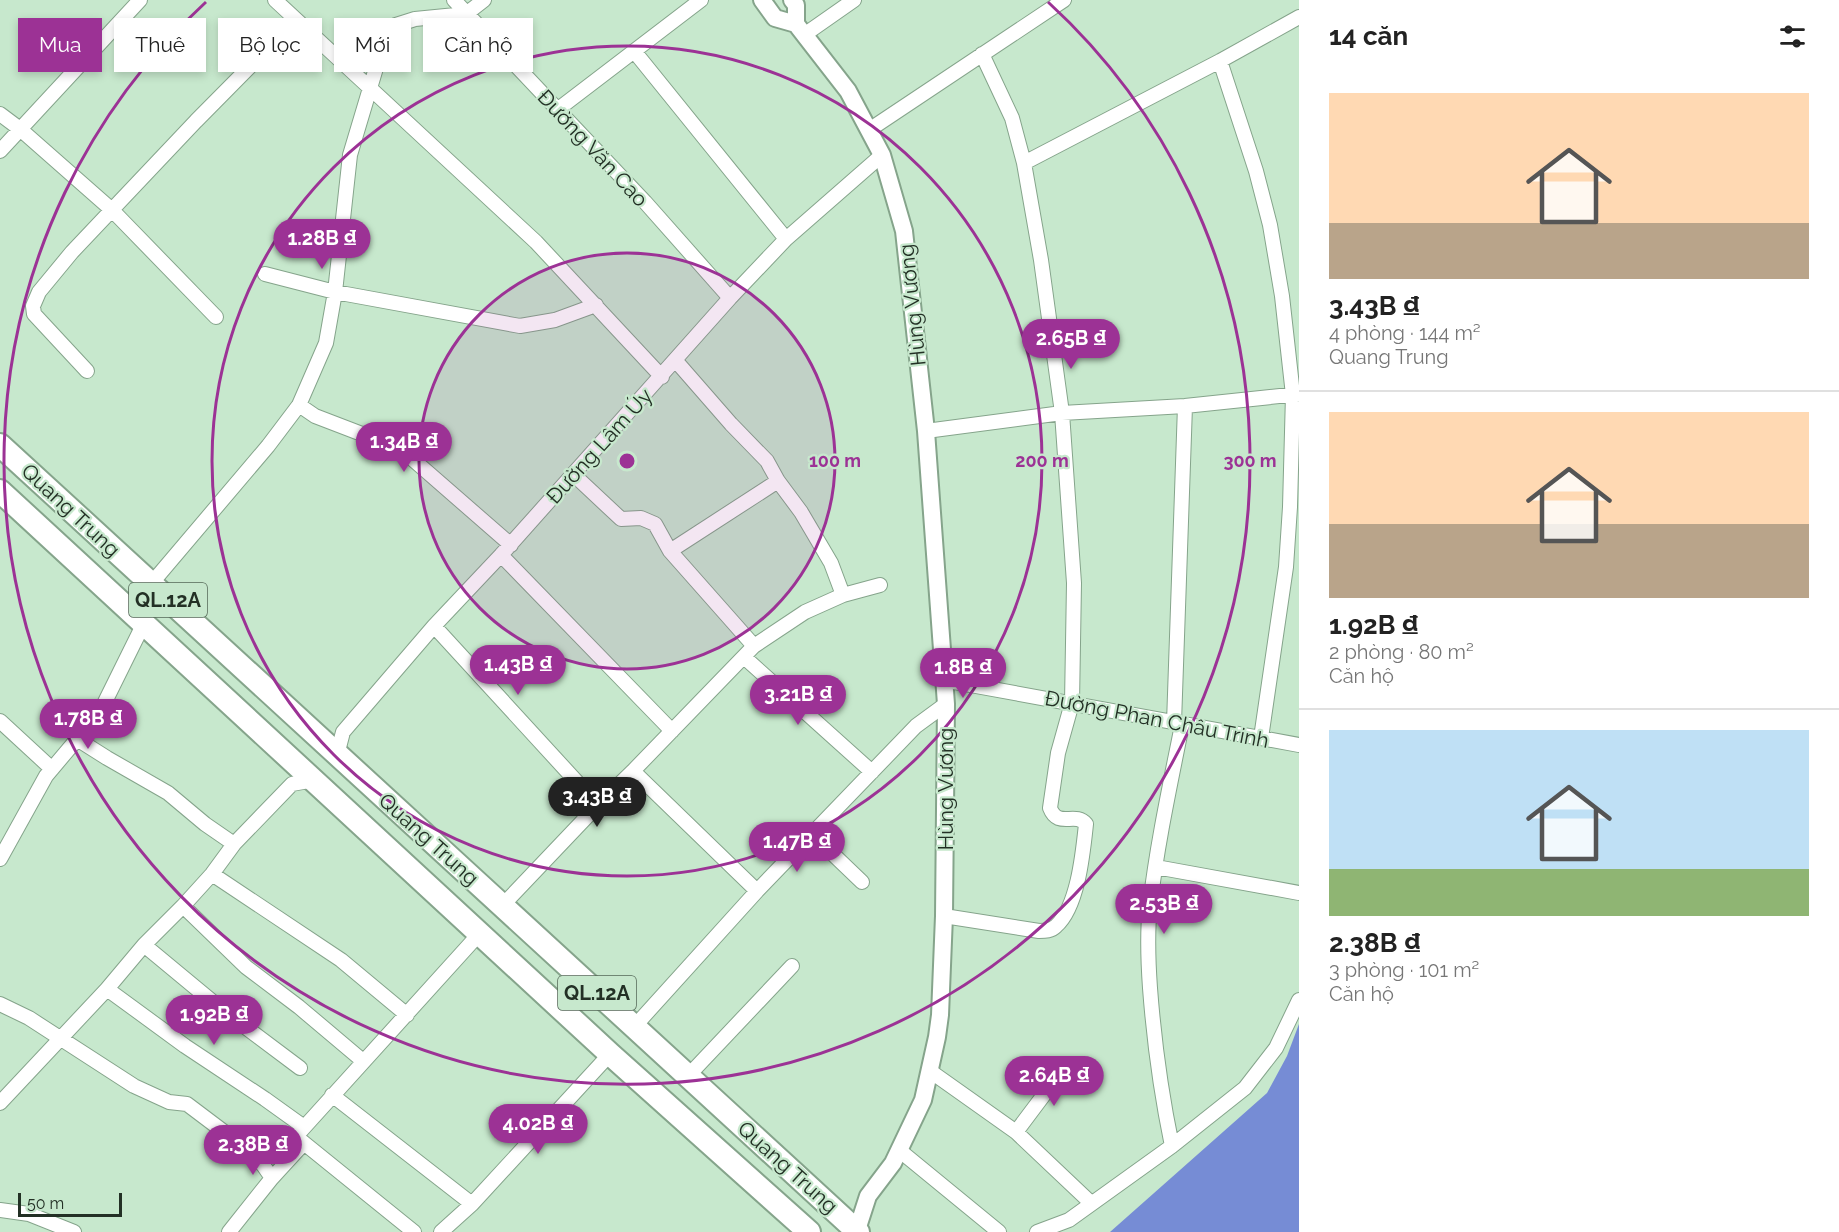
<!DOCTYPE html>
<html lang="vi">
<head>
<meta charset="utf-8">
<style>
  :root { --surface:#fff; --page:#f6f6f6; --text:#222; --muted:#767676; --line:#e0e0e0; --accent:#9c3295 }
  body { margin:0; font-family:Raleway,sans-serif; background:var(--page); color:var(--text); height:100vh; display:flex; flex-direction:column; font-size:22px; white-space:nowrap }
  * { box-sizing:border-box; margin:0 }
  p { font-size:20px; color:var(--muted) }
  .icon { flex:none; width:33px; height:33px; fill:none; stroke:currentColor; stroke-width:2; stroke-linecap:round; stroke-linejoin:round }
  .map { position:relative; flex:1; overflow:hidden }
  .sheet { display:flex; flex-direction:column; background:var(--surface); width:540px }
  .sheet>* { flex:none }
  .hud { position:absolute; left:18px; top:18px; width:570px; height:54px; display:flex; gap:12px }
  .scale { position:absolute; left:18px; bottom:15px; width:104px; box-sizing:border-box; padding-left:6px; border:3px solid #233025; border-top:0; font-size:16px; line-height:21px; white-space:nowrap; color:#233025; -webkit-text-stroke:4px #c7e8cd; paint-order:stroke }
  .price { position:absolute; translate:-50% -51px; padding:0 14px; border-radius:21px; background:var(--accent); color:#fff; font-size:20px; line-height:39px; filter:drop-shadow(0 2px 3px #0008) }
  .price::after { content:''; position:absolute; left:50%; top:36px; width:18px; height:14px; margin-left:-9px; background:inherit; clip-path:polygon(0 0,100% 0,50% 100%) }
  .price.current { background:#222; color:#fff }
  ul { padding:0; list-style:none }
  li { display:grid; align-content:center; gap:12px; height:318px; padding:0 30px }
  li+li { border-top:2px solid var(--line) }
  li span { display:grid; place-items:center; height:186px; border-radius:0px; color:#555 }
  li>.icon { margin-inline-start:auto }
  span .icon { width:108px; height:108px; fill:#fffc; stroke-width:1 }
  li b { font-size:26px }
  h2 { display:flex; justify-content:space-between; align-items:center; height:72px; padding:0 30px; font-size:26px }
  .tag { padding:0 21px; border-radius:0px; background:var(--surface); box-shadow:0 3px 9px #0003; font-size:21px; line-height:54px }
  .tag.current { background:var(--accent); color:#fff }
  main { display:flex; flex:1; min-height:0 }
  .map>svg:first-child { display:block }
  .water { fill:#768cd5 }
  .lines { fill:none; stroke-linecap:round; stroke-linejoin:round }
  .minor-casing { stroke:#85a48b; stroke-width:16 }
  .tertiary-casing { stroke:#85a48b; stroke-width:20 }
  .trunk-casing { stroke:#85a48b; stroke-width:26 }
  .minor { stroke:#fff; stroke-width:14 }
  .tertiary { stroke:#fff; stroke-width:16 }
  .trunk { stroke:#fff; stroke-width:22 }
  .ring { fill:none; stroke:#9c3295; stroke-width:3 }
  .labels { text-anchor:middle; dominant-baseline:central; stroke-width:4.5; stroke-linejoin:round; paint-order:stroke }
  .shield { fill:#c7e8cd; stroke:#546757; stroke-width:1.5 }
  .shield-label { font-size:20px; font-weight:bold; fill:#233025 }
  .street-label { font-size:21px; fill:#233025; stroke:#c7e8cd }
  .centre { fill:#9c3295; stroke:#c7e8cd; stroke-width:3 }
  .ring-label { font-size:18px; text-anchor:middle; font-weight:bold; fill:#9c3295; stroke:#c7e8cd; stroke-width:4.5; stroke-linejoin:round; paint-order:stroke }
</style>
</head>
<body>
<main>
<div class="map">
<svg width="1299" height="1232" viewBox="0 0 1299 1232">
  <rect width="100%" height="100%" fill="#c7e8cd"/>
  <path class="water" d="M1299,1024v208h-189l157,-139 20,-37z"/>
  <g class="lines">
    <g class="minor-casing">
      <path id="minor" d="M275,0l261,242 126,135
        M454,0l191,202 85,96
        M804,35l50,-35
        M634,51l152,188
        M1220,61l36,110 14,54 12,71 11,99 -3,112 -4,60 -25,171
        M557,110l144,-110
        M0,114l20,15 92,81 104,107
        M869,130l195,-130
        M0,151l140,-151
        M1024,163l196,-102 79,-44
        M265,274l70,18 185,34 35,-6 41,-15
        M676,361l55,63 36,37 11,20 23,31 30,51 12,32
        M87,371l-53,-57 -1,-8 6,-14 33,-40 124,-131 100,-101
        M299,405l16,11 86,33 110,96
        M926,431l136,-18 123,-7 114,-12
        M573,474l48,45 20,-1 14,6 15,27 84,95
        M670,551l108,-70
        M501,555l171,176
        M151,584l117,-138 31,-41 27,-62 9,-51 15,-137 32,-107 8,-18 6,-5 19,-6 51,-5 18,-14
        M434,626l164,179
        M744,657l128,115
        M943,680l356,65
        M0,721l52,48
        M1174,723l11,-317
        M77,739l30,19 61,35 37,31 29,20
        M337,755l6,-23 91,-106 67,-71 229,-257 56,-59 96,-84
        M633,771l124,120
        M813,835l49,47
        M0,859l46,-83 54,-64 44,-89
        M1156,867l143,26
        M212,874l129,86 66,55
        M183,906l63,61 53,40 64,54
        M502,906l96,-101 35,-34 121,-125 51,-34 38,-17 37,-10
        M944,916l95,15c6,0 12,0 17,-5 22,-19 27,-74 30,-102 -11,-13 -28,5 -36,-16l8,-55 14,-50 2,-120 -12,-170 -21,-153 -17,-97 -12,-45 -30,-64
        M144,945l76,63 80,60
        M107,989l78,57 80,53 39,28
        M0,1004l29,14 105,68 35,16 18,2 53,40 23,21 9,13
        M634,1027l123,-136 159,-165 30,-22
        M930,1071l86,61 75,71
        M688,1076l104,-110
        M332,1095l140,109
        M0,1103l107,-114 37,-44 39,-39 29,-32 22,-30 58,-60 22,-4
        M1016,1132l51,-68
        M1172,1146c-11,-53 -18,-105 -22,-158 -2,-28 -3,-55 0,-83 7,-60 20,-120 32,-180
        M899,1150l100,82
        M0,1210l29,4 45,18
        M229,1232l43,-54 32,-35
        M414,1232l-115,-93v-6l181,-200
        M441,1232l31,-28 138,-150
        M1037,1232l32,-12 103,-74 73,-58 31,-40 23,-48"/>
    </g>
    <g class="tertiary-casing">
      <path id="tertiary" d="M762,0l13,18 21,6
        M792,0l4,5v19
        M796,24l52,67 34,64 22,76 22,200 20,273 -2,212 -4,99 -3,22 -14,63 -30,63 -25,33 -11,34"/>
    </g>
    <g class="trunk-casing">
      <path id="trunk" d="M0,445l858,787
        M0,491l610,563 199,178"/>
    </g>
    <use href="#minor" class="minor"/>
    <use href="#tertiary" class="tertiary"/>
    <use href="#trunk" class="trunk"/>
  </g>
  <circle cx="627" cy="461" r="208" fill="#9c3295" fill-opacity=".12"/>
  <g class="ring">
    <circle cx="627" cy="461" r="208"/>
    <circle cx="627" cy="461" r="415"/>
    <path d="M1048 2A623 623 0 1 1 206 2"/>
  </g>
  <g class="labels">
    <g class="shield">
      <rect x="129" y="583" width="78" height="34" rx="4.5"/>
      <rect x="558" y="976" width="78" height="34" rx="4.5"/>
    </g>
    <g class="shield-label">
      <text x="168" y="600">QL.12A</text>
      <text x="597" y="993">QL.12A</text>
    </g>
    <g class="street-label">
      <text transform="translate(593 148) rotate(47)">Đường Văn Cao</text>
      <text transform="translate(912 305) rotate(-96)">Hùng Vương</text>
      <text transform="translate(599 446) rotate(-48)">Đường Lâm Úy</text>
      <text transform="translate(71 510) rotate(43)">Quang Trung</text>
      <text transform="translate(1157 719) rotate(11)">Đường Phan Châu Trinh</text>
      <text transform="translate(945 789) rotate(-90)">Hùng Vương</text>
      <text transform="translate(429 839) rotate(42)">Quang Trung</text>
      <text transform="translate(788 1167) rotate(42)">Quang Trung</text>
    </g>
  </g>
  <circle cx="627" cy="461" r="9" class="centre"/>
  <g class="ring-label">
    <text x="835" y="467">100 m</text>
    <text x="1042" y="467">200 m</text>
    <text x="1250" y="467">300 m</text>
  </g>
</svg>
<div class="scale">50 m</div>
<b class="price" style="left:322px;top:270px">1.28B ₫</b>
<b class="price" style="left:1071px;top:370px">2.65B ₫</b>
<b class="price" style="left:404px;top:473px">1.34B ₫</b>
<b class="price" style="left:518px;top:696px">1.43B ₫</b>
<b class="price" style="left:963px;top:699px">1.8B ₫</b>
<b class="price" style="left:798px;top:726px">3.21B ₫</b>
<b class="price" style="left:88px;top:750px">1.78B ₫</b>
<b class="price current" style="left:597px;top:828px">3.43B ₫</b>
<b class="price" style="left:797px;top:873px">1.47B ₫</b>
<b class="price" style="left:1164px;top:935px">2.53B ₫</b>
<b class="price" style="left:214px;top:1046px">1.92B ₫</b>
<b class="price" style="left:1054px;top:1107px">2.64B ₫</b>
<b class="price" style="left:538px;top:1155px">4.02B ₫</b>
<b class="price" style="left:253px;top:1176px">2.38B ₫</b>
<div class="hud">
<a class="tag current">Mua</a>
<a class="tag">Thuê</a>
<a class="tag">Bộ lọc</a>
<a class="tag">Mới</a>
<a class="tag">Căn hộ</a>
</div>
</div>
<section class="sheet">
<h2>14 căn<svg class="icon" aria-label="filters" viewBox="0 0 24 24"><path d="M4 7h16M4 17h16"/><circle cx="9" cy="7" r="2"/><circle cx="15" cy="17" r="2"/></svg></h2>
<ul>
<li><span style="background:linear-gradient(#ffd9b3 70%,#b9a48a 0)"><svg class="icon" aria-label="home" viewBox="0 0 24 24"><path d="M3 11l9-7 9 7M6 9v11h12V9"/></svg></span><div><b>3.43B ₫</b><p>4 phòng · 144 m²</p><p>Quang Trung</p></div></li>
<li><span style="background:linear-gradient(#ffd9b3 60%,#b9a48a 0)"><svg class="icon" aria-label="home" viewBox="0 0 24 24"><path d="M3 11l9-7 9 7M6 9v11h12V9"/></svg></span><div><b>1.92B ₫</b><p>2 phòng · 80 m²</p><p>Căn hộ</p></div></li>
<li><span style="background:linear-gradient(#bfe0f5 75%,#8fb573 0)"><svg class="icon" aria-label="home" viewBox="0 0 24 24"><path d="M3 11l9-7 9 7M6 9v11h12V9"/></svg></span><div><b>2.38B ₫</b><p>3 phòng · 101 m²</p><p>Căn hộ</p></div></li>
</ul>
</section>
</main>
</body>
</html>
